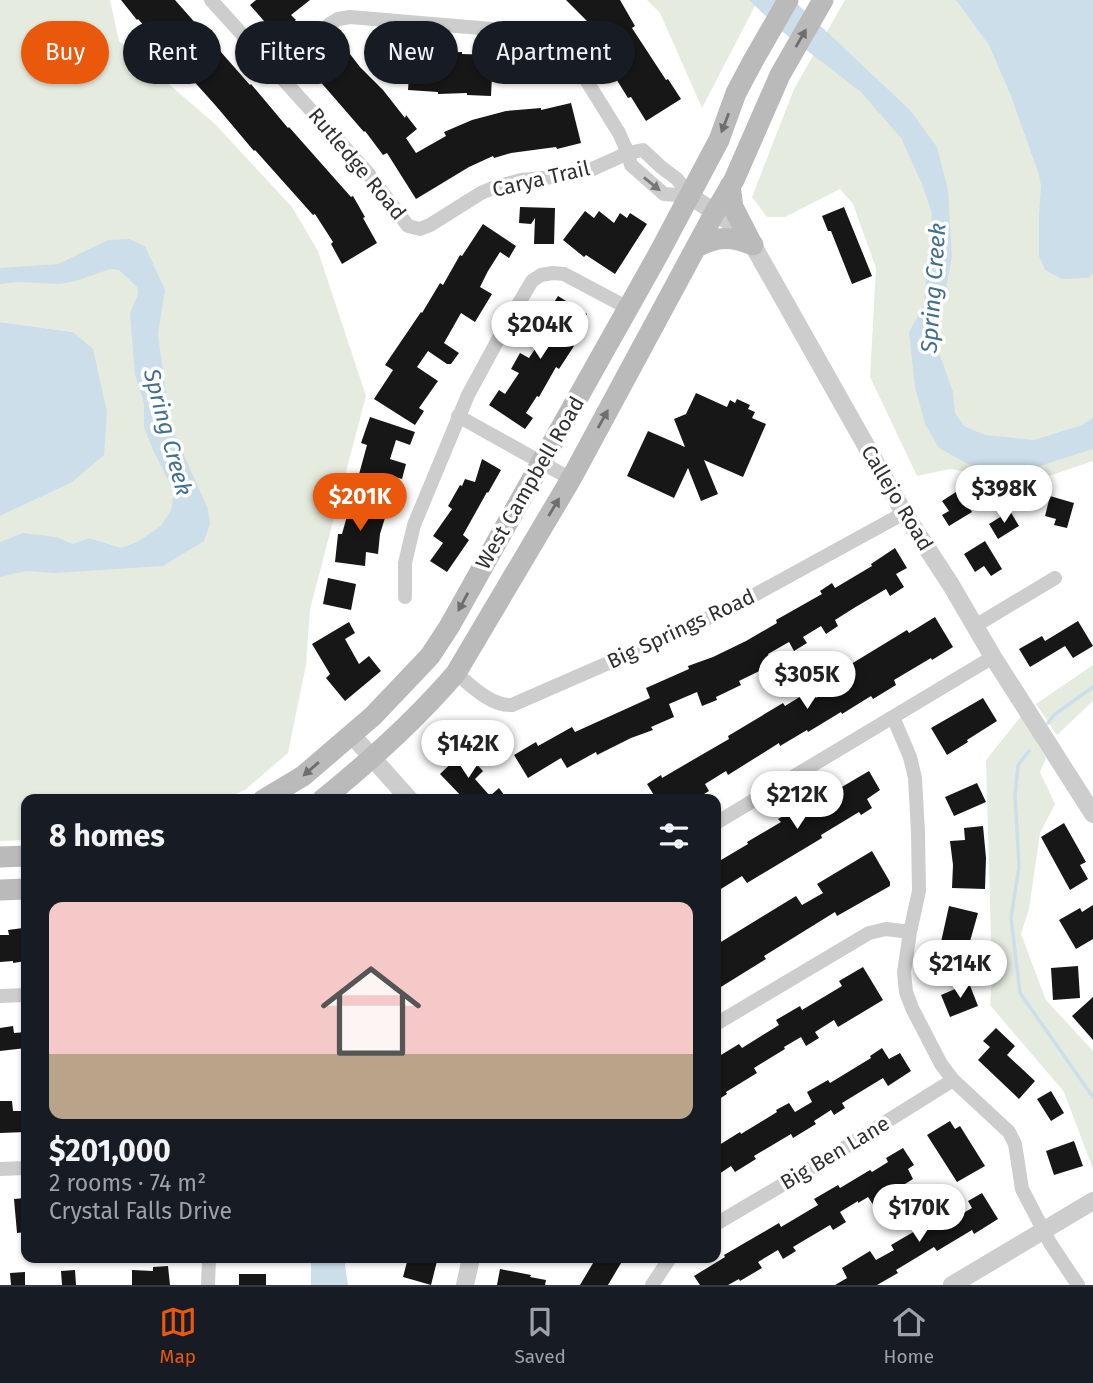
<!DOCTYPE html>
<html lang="en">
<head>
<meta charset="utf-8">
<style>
  :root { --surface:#171b24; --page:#242831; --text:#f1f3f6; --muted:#9ea1a6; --line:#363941; --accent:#ea580c }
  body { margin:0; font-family:"Fira Sans",sans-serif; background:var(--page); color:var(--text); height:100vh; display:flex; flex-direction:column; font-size:26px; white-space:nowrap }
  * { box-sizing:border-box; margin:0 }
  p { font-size:23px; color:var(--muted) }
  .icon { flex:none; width:38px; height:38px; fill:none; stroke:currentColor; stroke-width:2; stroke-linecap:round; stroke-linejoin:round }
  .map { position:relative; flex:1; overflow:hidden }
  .side { position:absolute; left:21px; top:794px; width:700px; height:469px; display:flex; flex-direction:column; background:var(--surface); border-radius:14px; box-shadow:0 2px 5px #0004 }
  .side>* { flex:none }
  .guide { position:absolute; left:21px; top:21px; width:700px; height:63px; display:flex; gap:14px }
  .price { position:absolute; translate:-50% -60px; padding:0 16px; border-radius:24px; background:#fff; color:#222; font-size:23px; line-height:46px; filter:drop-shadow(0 2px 4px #0008) }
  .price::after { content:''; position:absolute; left:50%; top:42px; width:21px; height:16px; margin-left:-10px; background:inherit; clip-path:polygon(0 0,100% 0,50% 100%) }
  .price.on { background:var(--accent); color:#fff }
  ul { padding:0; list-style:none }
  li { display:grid; align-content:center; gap:14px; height:371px; padding:0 28px }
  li+li { border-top:2px solid var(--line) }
  li span { display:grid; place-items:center; height:217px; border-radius:14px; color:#555 }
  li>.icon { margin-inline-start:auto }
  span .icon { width:126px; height:126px; fill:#fffc; stroke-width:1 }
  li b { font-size:30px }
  h2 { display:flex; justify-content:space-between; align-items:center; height:84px; padding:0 28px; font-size:30px }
  .chip { padding:0 24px; border-radius:32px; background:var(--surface); box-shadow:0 2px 5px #0004; font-size:24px; line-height:63px }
  .chip.on { background:var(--accent); color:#fff }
  .menu { display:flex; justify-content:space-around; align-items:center; height:98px; border-top:2px solid var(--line); background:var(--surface); font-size:19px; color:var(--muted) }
  .menu a { display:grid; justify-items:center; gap:4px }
  .menu .on { color:var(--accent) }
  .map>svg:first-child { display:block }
  .green { fill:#e5ecdf }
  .water { fill:#ccdeea }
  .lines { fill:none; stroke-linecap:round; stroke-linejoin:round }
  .stream { stroke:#ccdeea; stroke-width:3.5 }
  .building { fill:#171717 }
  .minor { stroke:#cdcdcd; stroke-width:14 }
  .tertiary { stroke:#cdcdcd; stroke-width:18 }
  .secondary { stroke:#bababa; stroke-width:21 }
  .oneway { fill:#6e6e6e }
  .oneway2 { fill:#777 }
  .labels { text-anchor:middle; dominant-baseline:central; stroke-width:7; stroke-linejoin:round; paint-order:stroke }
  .street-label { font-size:21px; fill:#303030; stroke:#fff }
  .water-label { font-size:23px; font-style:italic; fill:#426f8d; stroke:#fff }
</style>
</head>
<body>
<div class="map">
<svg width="1093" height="1285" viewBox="0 0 1093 1285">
  <rect width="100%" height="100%" fill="#fff"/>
  <path class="green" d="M0,0h110l9,41 96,83 77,83 26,44 48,145 -56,213 -4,56 -18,88 -43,37 -23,10h-196v40l-26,1v-325l71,-33 2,-151 -73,-10z
    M647,0h111l-56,108 -42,-95z
    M845,0h248v461l-62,21 -81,-13 -33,7 -47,-99 6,-109 -23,-64 -13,-15 -55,28h-18l-15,-20 42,-108z
    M1093,665v36l-36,34 -21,-31z
    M1022,715l24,43 -6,14 15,32 -15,29 -11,76 -8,25 25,66 47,51v118l-29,-77 -74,-87 2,-28 -6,-217z"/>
  <path class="water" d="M749,0h44l117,110 27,37 11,43 4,67 -13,68 -1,25 15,42 2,21 9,13 21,9 49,5 48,-15 11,-7v31l-72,23 -51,-7 -31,-17 -14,-24 -10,-37 -6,-55 15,-27 3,-38 5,-54 -10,-29 -21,-46 -40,-46 -82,-63z
    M956,0h137v274l-5,4 -26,1 -17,-9 -6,-14v-40l2,-31 -3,-13 -27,-76 -22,-51z
    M129,239l16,7 20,44 -7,44 12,90 38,85 2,15 -6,17 -41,25 -108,7 -29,-2 -26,6v-35l23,-9 33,4 17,7 16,-6 32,10 16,-6 24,-16 10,-16 3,-18 -21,-42 -9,-23v-24l-9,-28 -5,-62 8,-19 -1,-7 -18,-17 -9,-1 -34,12 -16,3 -43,-2 -17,2v-16l58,-4 50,-24z
    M0,322l73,10 20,17 14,63 -3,43 -33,28 -71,33z
    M311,1258h35l-1,7 3,20h-37z"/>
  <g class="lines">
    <path class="stream" d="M1048,723l6,-8 39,-28
      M1029,751l-11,14 -3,30 4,72 -8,51 9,75 73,104"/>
  </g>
  <path class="building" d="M121,0h54l75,85 1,-1 37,44 1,-1 62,70 2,-1 12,21 -2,1 14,25 -35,21 -11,-20 2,-2 -18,-28 -2,1 -58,-65 -1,1 -38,-45 -78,-87 -1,1z
    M256,0h54l-19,15 5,5 -20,15 -26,-30z
    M566,0h54l15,26 -3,2 34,52 2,-1 13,20 -35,22 -15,-24 -3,1 -28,-45 2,-2 -15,-26 3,-1z
    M343,45l17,22 23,23 22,28 1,-3 11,14 -11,9 10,15 30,-17 -2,-4 28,-12 34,-9 35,-3v2l30,-7 10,40 -24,6 -1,-2 -45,6 -17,5 -1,-2 -24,11 -53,32 -29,-46 -4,2 -18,-24 -1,1 -53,-61z
    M411,49l24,2v2l27,-1v2l31,1 -2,41 -24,-1v-2l-29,1v-2l-30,-2z
    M520,207l35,1 -1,36h-20l1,-26 -4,6 -12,-1z
    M844,207l28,69 -20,8 -21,-53h-3l-6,-15z
    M585,211l9,7 5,-7 15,12 6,-10 7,5 3,-5 17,11 -32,50 -29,-19 -2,2 -21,-17z
    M483,224l33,22 -7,12 -9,-6 -12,19 -8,16 12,7 -17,28 -14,-9 -17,30 15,10 -8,11h-4l-19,-13 -11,16 21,14 -19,27 5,3 -9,14 -41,-26 19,-29 -8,-5 36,-53 1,1 18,-30 3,2 17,-30 2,1z
    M558,296l29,18 -18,29 5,3 -15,23 -3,-2 -17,30 -2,-1 -11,17 7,5 -8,11 -36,-24 10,-15 6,4 14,-21 -8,-4 9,-16 9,5 12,-18 -13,-8 7,-11 5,4z
    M696,393l31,14 3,-7 5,3 2,-4 13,6 -2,4 7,3 -3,6 14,6 -23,53 -39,-17 14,34 -17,7 -13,-33 -14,30 -47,-22 21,-45 37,16 -11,-28 12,-5z
    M370,417l45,15 -5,13 -14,-5 -6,19 16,5 -4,15 -14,-4 -3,11 -27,-8 9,-33 -6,-2z
    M482,459l19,11 -13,23 -1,-1 -24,43 6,5 -22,32 -17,-11 13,-18 -10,-7 19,-27 -4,-3 12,-21 2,1 3,-7 10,3z
    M959,490l13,22 -23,14 -7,-11 7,-4 -7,-10z
    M1050,496l24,7 -7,25 -13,-3 2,-6 -11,-3z
    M352,498l36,10 -8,26 -2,20 -12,-2 -1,14 -30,-4 3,-28h4z
    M1010,511l9,15 -21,13 -9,-15z
    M985,541l17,28 -11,7 -7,-10 -9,6 -11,-18z
    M895,548l12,20 -11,6 8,13 -14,9 -4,-7 -32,19 -19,12 3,6 -12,8 -5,-8 -18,11 4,6 -13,8 -5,-9 -21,12 6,10 -35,17 2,4 -25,12 1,3 -15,6 -5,-14 -28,12 5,13 -23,10 2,3 -22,8 -34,17 -1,-3 -29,16 -6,-10 -33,20 -14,-23 22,-13 2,4 34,-19 3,5 75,-34 -4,-10 43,-19 -1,-3 25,-9 33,-16 31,-18 -1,-3 46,-26 -2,-3 12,-8 3,5 37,-22 -1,-2z
    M328,578l28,6 -5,26 -28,-6z
    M935,617l18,30 -21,13 -1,-2 -37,22 2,5 -23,14 -2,-3 -29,18 -1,-2 -33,20 -1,-2 -27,16 -1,-3 -51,32 -2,-4 -21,13 4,7 -15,9h-37l-10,-16 14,-9 1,3 29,-17 38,-22 -1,-3 55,-33 2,3 26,-16 5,8 23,-13 -6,-10 74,-45 2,3z
    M1078,621l15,25 -20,12 -8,-12 -35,21 -11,-18 23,-13 3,5z
    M349,622l6,11 -10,6 14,25 10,-8 12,15 -36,30 -19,-23 4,-4 -18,-30z
    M983,698l14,23 -30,19 1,2 -21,13 -16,-27z
    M464,751l19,20 -8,8 15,17 9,-8 9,12h-43l-25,-26z
    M869,771l11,19 -13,9 5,9 -11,7 -2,-3 -38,23 1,3 -75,45 -5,-7 -26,16v-29l32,-19 -1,-2 34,-20 -3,-3 55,-31 2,3z
    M977,783l9,19 -32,14 -9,-19z
    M1064,823l22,39 -6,3 8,14 -18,11 -29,-53z
    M983,826l3,32 -1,31 -33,-1 1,-23 -3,-24 15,-1 -1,-12z
    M872,851l18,31v4l-53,30 -2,-4 -71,44 2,3 -50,31v-45l80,-49 6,9 21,-12 -6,-9z
    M1093,905v34l-17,10 -17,-29 21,-12 2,4z
    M949,906l29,7 -15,53 -26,-6z
    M23,928l2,12h1v21l-13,2v-2l-13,1v-27h9l-1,-5z
    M1078,966l2,32 -27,2 -2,-32z
    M863,967l20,33 -45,27 -4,-7 -19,12 4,6 -13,8 -5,-9 -17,10 1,2 -31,19 3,5 -31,19 1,2 -11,7v-43l23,-14 3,4 37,-23 -3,-5 24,-14 2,4 40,-24 -3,-5z
    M969,983l9,23 -28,11 -9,-22z
    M1093,997v43l-21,-24z
    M13,1026l1,7 12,-1v16l-26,3v-23z
    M996,1028l19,18 -8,9 28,26 -16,18 -41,-39 12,-13 -7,-6z
    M882,1048l7,11 11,-6 11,18 -23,15 -5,-8 -41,25 3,5 -11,7 -3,-5 -17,11 2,3 -23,14 -2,-4 -37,22 2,3 -21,13 -4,-6 -15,10v-29l24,-15 1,2 36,-22 -1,-2 13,-7 6,9 17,-10 -5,-10 21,-12 2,3 41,-25 -1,-2z
    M1051,1091l13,22 -13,8 -14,-22z
    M0,1101h12l1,10h13v21l-26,1z
    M950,1121l5,8 5,-3 25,40 -28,16 -30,-47z
    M1074,1141l9,25 -29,9 -8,-24z
    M903,1148l11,17 -6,4 5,10 -27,17 1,2 -13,8 -6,-9 -10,6v-2l-18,11 6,10 -13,8 -3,-5 -37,22 3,4 -13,8 -5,-9 -20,12 4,6 -22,13 -1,-2 -11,6h-28l-6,-9 31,-19 -1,-2 55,-32 2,4 37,-22 -4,-6 24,-14 2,3 30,-18 2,2 16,-10 -2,-4z
    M982,1193l16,26 -24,15 -2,-4 -35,21 -3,-4 -38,23 2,3 -21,12h-42l12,-7 -5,-10 28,-17 6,9 18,-10 -3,-5 31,-18 -3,-5 12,-8 7,11 11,-7 2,2 21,-12 -4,-7z
    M26,1198v34l-9,1 -3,-34z
    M408,1258h17l12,3 -6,24 -28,-8z
    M596,1258h28l-16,27h-28z
    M168,1266l2,19h-38v-15l21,1v-4z
    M500,1269l31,6 -1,2 16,3 -1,5h-48z
    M75,1270l1,15h-14l-1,-14z
    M25,1272v13h-14l-1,-12z
    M239,1274h27v11h-27z"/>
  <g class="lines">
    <path class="minor" d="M211,0l156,172 41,54 12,3 10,-4 51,-32 12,-5 28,-8 44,-4 23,-5 40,-18 15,-3 18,17 16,12 13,17
      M278,71l52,-47 8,-5 12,-2 202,17 7,3 6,9 54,87 9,20 3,12 33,29 26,2
      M458,416l113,63
      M405,597v-34l9,-38 54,-130 39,-72 25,-42 9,-6 12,-2 11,1 64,34
      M975,626l80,-48
      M456,673c15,13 35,33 56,32l165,-72 72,-35 155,-85
      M893,717l17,40 5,21 3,55 1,58 -9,41 -6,40 2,20 6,16 29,56 12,16 56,52 6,12 7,45 28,54 28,42
      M716,823l277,-166
      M0,996l26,-1
      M716,1024l153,-91 17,-4 24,3
      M0,1169l26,-1
      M716,1224l125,-74 112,-70
      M208,1285l1,-27
      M652,1285l18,-27"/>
    <path class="tertiary" d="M690,196l46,30 14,14 154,273 47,72 42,72 100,157
      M351,734l59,66
      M465,1285l6,-27
      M952,1285l141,-84"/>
    <path class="secondary" d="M730,186l3,21 17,33
      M697,247c20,-11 35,-11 56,-2
      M263,800l40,-24 70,-60 57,-60 19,-29 210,-374 60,-113 17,-47 17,-32 35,-61
      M322,800c48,-39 94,-80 134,-127l115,-194 144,-267 19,-32 46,-105 43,-75
      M0,857l26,-1
      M0,890l26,-1"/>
  </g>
  <defs><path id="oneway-solid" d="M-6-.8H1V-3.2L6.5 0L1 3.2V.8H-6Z" transform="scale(1.75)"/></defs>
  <g class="oneway">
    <use href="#oneway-solid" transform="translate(801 38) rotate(-60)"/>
    <use href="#oneway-solid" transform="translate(725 123) rotate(111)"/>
    <use href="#oneway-solid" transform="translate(603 419) rotate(-61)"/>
    <use href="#oneway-solid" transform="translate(554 507) rotate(-59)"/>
    <use href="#oneway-solid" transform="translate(463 602) rotate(118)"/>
    <use href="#oneway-solid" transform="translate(311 769) rotate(139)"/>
  </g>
  <use class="oneway2" href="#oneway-solid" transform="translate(652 184) rotate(39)"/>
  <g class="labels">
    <g class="street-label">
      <text transform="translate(357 164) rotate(50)">Rutledge Road</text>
      <text transform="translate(541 179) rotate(-13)">Carya Trail</text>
      <text transform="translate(530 483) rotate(-60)">West Campbell Road</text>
      <text transform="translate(897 498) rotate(59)">Callejo Road</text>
      <text transform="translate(681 629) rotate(-25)">Big Springs Road</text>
      <text transform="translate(835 1153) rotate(-31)">Big Ben Lane</text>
    </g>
    <g class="water-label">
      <text transform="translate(933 288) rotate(-86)">Spring Creek</text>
      <text transform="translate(168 432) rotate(75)">Spring Creek</text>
    </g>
  </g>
</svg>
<b class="price" style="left:540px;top:361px">$204K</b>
<b class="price" style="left:1004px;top:525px">$398K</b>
<b class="price on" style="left:360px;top:533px">$201K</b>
<b class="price" style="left:807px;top:711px">$305K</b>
<b class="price" style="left:468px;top:780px">$142K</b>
<b class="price" style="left:797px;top:831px">$212K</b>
<b class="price" style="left:960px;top:1000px">$214K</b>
<b class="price" style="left:919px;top:1244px">$170K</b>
<div class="guide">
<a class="chip on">Buy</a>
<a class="chip">Rent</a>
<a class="chip">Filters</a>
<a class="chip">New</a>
<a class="chip">Apartment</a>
</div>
<section class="side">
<h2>8 homes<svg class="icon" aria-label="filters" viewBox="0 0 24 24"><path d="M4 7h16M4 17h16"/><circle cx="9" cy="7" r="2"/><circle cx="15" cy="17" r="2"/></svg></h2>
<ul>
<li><span style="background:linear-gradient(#f6c9c9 70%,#b9a48a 0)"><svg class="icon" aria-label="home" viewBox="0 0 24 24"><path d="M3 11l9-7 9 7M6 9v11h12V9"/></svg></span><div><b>$201,000</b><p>2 rooms · 74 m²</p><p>Crystal Falls Drive</p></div></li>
</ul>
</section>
</div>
<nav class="menu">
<a class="on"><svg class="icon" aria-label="map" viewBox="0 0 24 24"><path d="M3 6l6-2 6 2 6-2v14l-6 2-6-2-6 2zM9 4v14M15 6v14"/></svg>Map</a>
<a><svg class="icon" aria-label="saved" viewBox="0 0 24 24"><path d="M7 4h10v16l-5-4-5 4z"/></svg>Saved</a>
<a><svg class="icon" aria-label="home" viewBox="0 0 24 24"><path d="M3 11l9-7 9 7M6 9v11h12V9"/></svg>Home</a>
</nav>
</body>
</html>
